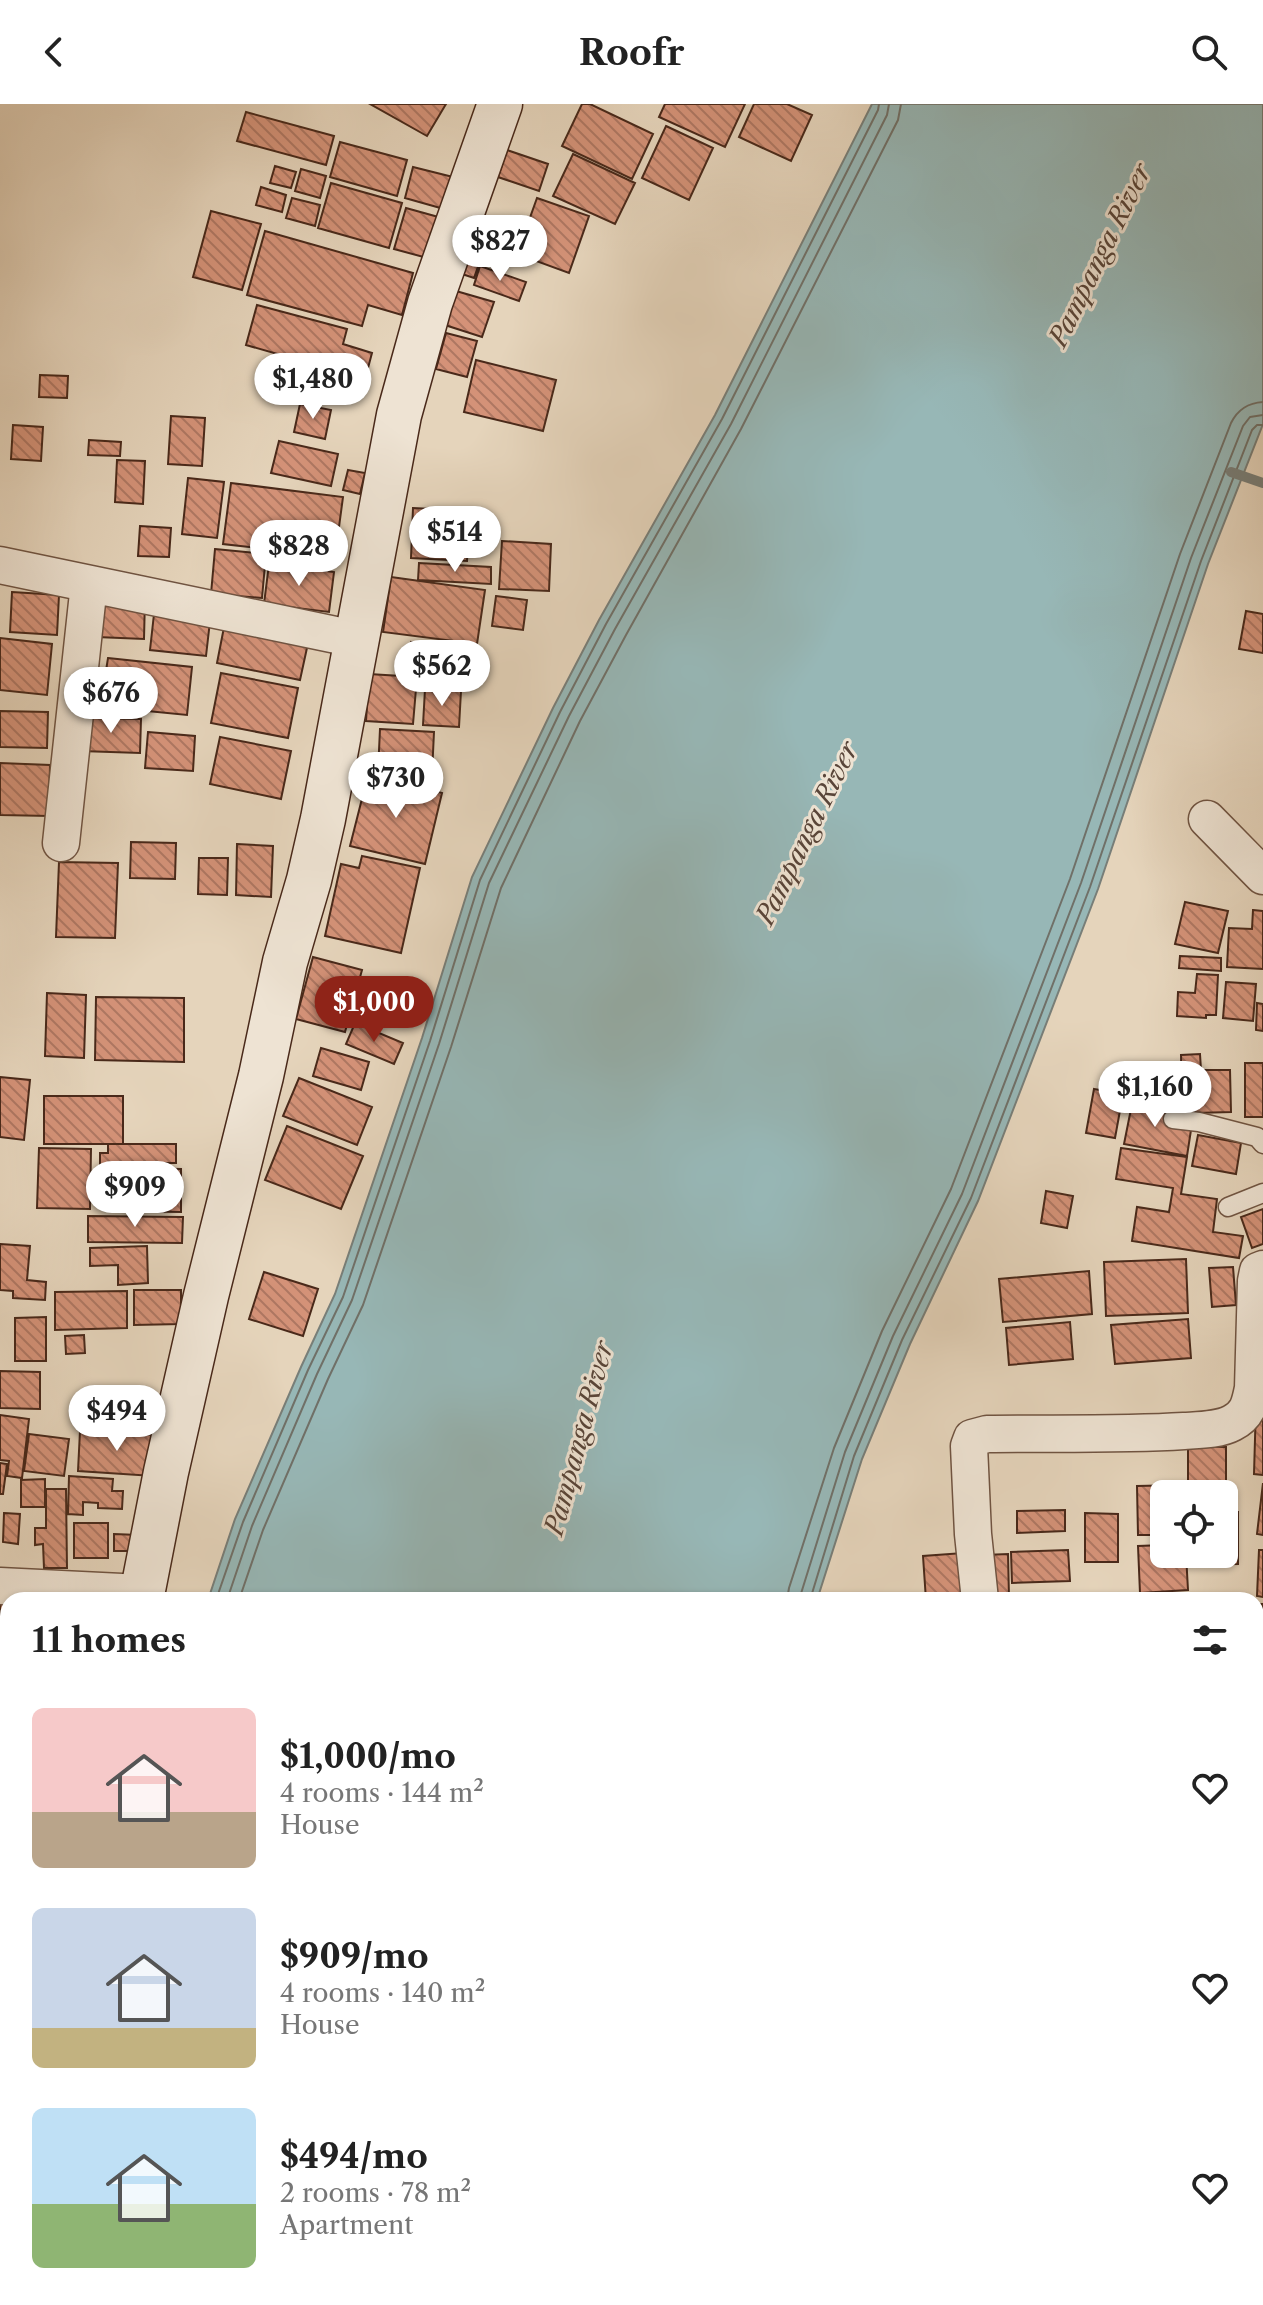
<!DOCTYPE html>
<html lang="en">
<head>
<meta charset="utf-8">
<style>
  :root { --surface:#fff; --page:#f2f2f2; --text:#222; --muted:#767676; --accent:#8f2418 }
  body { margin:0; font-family:"Libre Caslon Text",serif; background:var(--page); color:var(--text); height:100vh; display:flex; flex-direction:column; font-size:30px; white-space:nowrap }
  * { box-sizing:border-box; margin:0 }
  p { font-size:26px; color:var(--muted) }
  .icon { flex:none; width:44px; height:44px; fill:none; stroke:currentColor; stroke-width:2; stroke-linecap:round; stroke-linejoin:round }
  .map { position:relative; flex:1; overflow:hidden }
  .sheet { position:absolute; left:0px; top:1488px; width:1264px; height:714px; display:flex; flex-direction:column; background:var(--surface); border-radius:24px 24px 0 0; box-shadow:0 2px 6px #0004 }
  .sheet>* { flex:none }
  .controls { position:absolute; left:1150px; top:1376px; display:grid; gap:16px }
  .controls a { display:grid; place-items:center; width:88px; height:88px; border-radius:12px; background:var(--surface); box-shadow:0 2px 6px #0004; font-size:40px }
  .price { position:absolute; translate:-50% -68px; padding:0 18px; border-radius:28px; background:#fff; color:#222; font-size:26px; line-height:52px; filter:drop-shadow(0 2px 4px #0008) }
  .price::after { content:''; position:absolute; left:50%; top:48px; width:24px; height:18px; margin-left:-12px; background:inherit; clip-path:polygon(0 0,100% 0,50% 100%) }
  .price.active { background:var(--accent); color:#fff }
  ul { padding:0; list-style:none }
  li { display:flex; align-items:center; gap:24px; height:200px; padding:0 32px }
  li span { display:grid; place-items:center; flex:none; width:224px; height:160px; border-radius:12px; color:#555 }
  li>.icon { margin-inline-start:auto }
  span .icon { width:96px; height:96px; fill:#fffc; stroke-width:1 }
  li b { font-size:34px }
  h2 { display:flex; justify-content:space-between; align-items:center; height:96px; padding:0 32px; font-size:34px }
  header { display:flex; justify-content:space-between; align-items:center; height:104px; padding:0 32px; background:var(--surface); font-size:36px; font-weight:700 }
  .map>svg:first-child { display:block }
  .water { fill:#97b7b6; stroke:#787e78; stroke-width:2 }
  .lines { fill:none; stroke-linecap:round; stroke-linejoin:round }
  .shore { stroke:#707068; stroke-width:2 }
  .stream { stroke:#787e78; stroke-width:10 }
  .building { fill:url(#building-back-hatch); stroke:#49291a; stroke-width:2 }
  .lane-casing { stroke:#705442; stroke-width:21 }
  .street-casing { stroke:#705442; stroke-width:39 }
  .secondary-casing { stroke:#49291a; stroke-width:47 }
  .lane { stroke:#eee3d3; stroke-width:18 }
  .street { stroke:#eee3d3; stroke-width:36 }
  .secondary { stroke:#eee3d3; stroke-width:44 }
  .labels { text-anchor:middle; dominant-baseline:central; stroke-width:6; stroke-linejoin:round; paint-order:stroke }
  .water-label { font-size:26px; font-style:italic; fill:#594539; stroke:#eee3d3 }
</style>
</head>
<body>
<header><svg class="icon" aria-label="back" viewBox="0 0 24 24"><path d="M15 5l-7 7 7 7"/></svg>Roofr<svg class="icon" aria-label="search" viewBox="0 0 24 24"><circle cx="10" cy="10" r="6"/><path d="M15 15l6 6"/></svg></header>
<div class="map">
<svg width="1263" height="2201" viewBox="0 0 1263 2201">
  <defs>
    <pattern id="building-back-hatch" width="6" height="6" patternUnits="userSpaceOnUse" patternTransform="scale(2)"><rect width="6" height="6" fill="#d49278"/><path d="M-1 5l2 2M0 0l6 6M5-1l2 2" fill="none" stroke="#ae7762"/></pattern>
  </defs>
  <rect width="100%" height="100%" fill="#e5d4bb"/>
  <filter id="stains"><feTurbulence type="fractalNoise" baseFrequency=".0025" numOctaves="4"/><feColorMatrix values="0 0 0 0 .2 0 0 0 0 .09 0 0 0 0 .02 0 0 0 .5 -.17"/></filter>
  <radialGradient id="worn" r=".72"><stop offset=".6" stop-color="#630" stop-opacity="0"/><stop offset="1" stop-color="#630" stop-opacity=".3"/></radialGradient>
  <path class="water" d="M872,0h391v320l-55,140 -110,325 -120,312 -68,143 -48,115 -45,141h-609l27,-81 66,-152 34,-73 87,-256 50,-161 81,-169 46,-88 116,-205z
    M97,2194h582v7h-582z"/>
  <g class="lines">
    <path class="shore" d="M216,1496l27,-78 65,-152 35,-73 87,-256 50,-161 80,-168 46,-88 116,-205 156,-309 1,-6
      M227,1496l25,-74 65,-152 35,-74 87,-256 50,-161 80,-167 46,-87 116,-205 156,-309 2,-11
      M239,1496l24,-70 65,-151 35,-74 88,-258 50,-159 79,-167 46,-86 115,-206 157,-309 3,-16
      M787,1496l2,-12 45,-140 48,-117 69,-142 119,-310 110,-325 51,-131c7,-14 17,-20 32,-21
      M799,1496l46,-148 48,-116 69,-142 119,-311 110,-325 52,-132 7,-9 13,-2
      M810,1496l44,-144 48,-116 69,-142 119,-311 111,-326 51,-131 5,-5h6"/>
    <path class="stream" d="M1231,368l32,11"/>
  </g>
  <path class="building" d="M370,0h76l-19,32z
    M582,0h8l63,30 -21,45 -70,-33z
    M665,0h80l-20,43 -66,-30z
    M754,0h33l25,11 -21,46 -52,-24z
    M246,8l88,24 -8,29 -89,-24z
    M666,22l47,22 -24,52 -47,-22z
    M340,38l67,18 -10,36 -67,-19z
    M507,46l41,14 -9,27 -41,-14z
    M573,50l62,29 -20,41 -62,-28z
    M275,62l21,6 -5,16 -21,-5z
    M413,63l48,12 -10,32 -46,-13z
    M301,65l25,7 -6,22 -25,-7z
    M331,79l71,20 -13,45 -71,-20z
    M261,83l25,8 -4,17 -26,-7z
    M292,94l28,7 -5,21 -29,-8z
    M537,94l52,18 -20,57 -52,-19z
    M406,104l36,10 -11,41 -37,-10z
    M211,107l50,13 -19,66 -49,-13z
    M461,125l27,9 -14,40 -27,-9z
    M265,127l148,42 -11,42 -34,-10 -6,21 -115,-31z
    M480,162l46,16 -7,19 -45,-16z
    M456,187l38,11 -12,35 -37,-12z
    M257,201l90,24 -4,15 29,9 -8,30 -35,-10 1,-4 -84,-24z
    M446,229l31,8 -10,36 -31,-8z
    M476,256l80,20 -13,51 -79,-19z
    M40,271l28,1 -1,22 -28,-1z
    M300,300l31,6 -6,29 -31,-7z
    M171,312l34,2 -3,48 -34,-2z
    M13,321l30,2 -2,34 -30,-2z
    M89,336l32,2 -1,14 -32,-1z
    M279,337l59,13 -7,32 -60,-13z
    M117,356l28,1 -2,43 -28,-2z
    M348,366l17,3 -5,21 -17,-4z
    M188,374l36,4 -7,56 -35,-4z
    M231,379l112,14 -8,60 -112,-13z
    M413,404l57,3 -3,50 -56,-3z
    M140,422l31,2 -2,29 -31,-1z
    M502,437l49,3 -2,47 -50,-2z
    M215,445l51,5 -4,44 -51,-4z
    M419,459l72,4v17l-73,-4z
    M269,460l65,8 -5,40 -65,-8z
    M391,473l94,13 -8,54 -94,-12z
    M12,488l47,3 -2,40 -47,-3z
    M496,492l31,4 -4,30 -31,-4z
    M98,493l47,1 -1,41 -47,-2z
    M1246,507l17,3v39l-24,-4z
    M154,510l56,7 -4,35 -56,-6z
    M226,513l84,17 -10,46 -83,-17z
    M0,534l52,6 -5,51 -47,-5z
    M411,538l68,16 -7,27 -68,-17z
    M108,554l84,9 -5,48 -100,-10 3,-30 15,2z
    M221,569l77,15 -10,50 -77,-15z
    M369,570l48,3 -4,47 -47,-3z
    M425,585l36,2 -2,36 -36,-2z
    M0,607l48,1 -1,36 -47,-1z
    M83,614l58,1 -1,34 -59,-2z
    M380,625l54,3 -2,42 -54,-2z
    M148,628l47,4 -2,35 -48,-3z
    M220,633l71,14 -10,48 -71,-15z
    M0,659l50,2 -1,51 -49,-1z
    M368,671l74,18 -17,71 -75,-18z
    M131,738l45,1 -1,36 -45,-1z
    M237,740l36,2 -2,51 -35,-2z
    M362,752l58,12 -19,85 -76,-17 16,-72 18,4z
    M199,754h29l-1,37 -29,-1z
    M59,758l59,1 -3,75 -59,-1z
    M1185,798l43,9 -10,42 -43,-9z
    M1253,806l10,1v58l-36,-2 2,-39 23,1z
    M1180,852l41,2v13l-42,-3z
    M313,853l49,13 -17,62 -49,-13z
    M1197,870l21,1 -2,40h-10v3l-29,-2 1,-24 17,1z
    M1226,878l30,2 -3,37 -30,-3z
    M47,889l39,2 -2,63 -39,-2z
    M96,893l88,1v64l-89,-2z
    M1257,899l6,1v27l-7,-1z
    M355,919l48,20 -9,21 -48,-20z
    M321,944l48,14 -8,28 -48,-14z
    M1200,950l1,16h29l1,42 -36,1v-11l-13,1 -1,-48z
    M1245,959h18v54h-18z
    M0,973l30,3 -6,60 -24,-3z
    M299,974l73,29 -15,38 -74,-29z
    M1094,985l29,5 -8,44 -29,-5z
    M44,992h79v48h-79z
    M1133,995l38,7 -4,20 24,4 -4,26 -63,-12z
    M287,1022l76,30 -22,53 -76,-29z
    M1198,1031l43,8 -5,31 -44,-8z
    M108,1040h68v19h-66v26h-10v-36h8z
    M39,1044l52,1 -1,60 -53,-1z
    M1121,1044l66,9 -6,37 36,5 -4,33 30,4 -4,22 -107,-17 5,-34 32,5 4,-24 -57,-9z
    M113,1064l68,1v43l-69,-1z
    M1046,1087l27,5 -6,32 -26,-5z
    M1263,1105v35l-11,4 -11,-31z
    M88,1112l95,1 -1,26 -94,-1z
    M0,1140l30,2 -3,34 19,2 -1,18 -32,-2v-7l-13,-1z
    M147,1142l1,37 -30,2v-20l-28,1v-18z
    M1186,1155l2,54 -82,3 -2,-54z
    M1233,1163l3,38 -24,2 -3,-39z
    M1089,1167l3,43 -89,8 -4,-43z
    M264,1168l54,17 -15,47 -54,-17z
    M134,1186h47v34l-47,1z
    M127,1187v37l-72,2v-38z
    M46,1213v44h-31v-43z
    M1188,1215l3,39 -76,6 -4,-39z
    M1070,1218l3,37 -64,6 -3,-37z
    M84,1231l1,18 -19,1 -1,-18z
    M0,1267l40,1v37l-40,-1z
    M1256,1300l7,1v70l-9,-1z
    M0,1311l29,4 -7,59 -15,-2 2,-15 -9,-1z
    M80,1327l76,4 -3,41 -75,-5z
    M29,1330l40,5 -5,37 -40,-5z
    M1188,1342l38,1v35h-38z
    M0,1359l7,1 -4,30h-3z
    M69,1372l44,3 -1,12h11l-1,18 -24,-1v-5l-15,-1v13l-15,-1z
    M45,1375v28h-24v-27z
    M1263,1379v52l-6,-1z
    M1182,1381v9h-18v41h-26l-1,-49z
    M46,1385h20l1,79h-23l-1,-24 -8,1v-17h11z
    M1065,1406v21l-48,2v-22z
    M1224,1408h14v52l-44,1v-11h30z
    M4,1409l16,1 -2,30 -15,-2z
    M1085,1409l33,1v48h-33z
    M74,1419h34v35h-34z
    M114,1430l24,1v16h-24z
    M1164,1441v9h22l2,36 -48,3 -2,-47z
    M1068,1446l2,31 -58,2 -1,-31z
    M1259,1446h4v47l-6,-1z
    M963,1449l3,47h-40l-3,-44z
    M1008,1450l1,43h-25v-42z
    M0,1496h8v36h-8z
    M1256,1500h7v18h-7z
    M0,1535h8v38h-8z
    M0,1578h8l-1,37h-7z
    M0,1764h8v35h-8z
    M1263,1788v65l-5,1 -2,-18v-47z
    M0,1819h6v23h-6z
    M0,1850h8v18h-8z
    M1263,1867v80l-7,1v-80z
    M0,1870h8v22h-8z
    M0,1897h8v30l-8,-1z
    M0,1932h8v36h-8z
    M0,1972h8v32h-8z
    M1263,1979v56l-7,2v-57z
    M0,2030l8,1v26h-8z
    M1263,2038v51l-7,2v-51z
    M0,2064l8,1v53h-8z
    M1256,2134h7v67h-19l-1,-7h13z
    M8,2146v32h-8v-31z
    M0,2189h8v5h16v7h-24z
    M997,2194h47l1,7h-48z
    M1132,2194h62v2l-61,5z"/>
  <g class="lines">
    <g class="lane-casing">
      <path id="lane" d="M1173,1015l26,3 58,15 6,7
        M1228,1103l35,-14"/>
    </g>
    <g class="street-casing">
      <path id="street" d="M0,461l355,74
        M1207,715l56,57
        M61,739l28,-259
        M0,1482l142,7
        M980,1496l-7,-66 -4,-88 3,-8 15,-4c66,-1 132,1 197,-3 16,-1 35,-1 48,-8 16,-8 18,-20 21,-35l3,-107 2,-10 5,-2
        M1062,2194l1,7"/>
    </g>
    <g class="secondary-casing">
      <path id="secondary" d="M141,1496l25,-128 40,-176 55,-220 24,-114 24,-82 14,-61 76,-404 31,-112 70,-199
        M74,2194v7"/>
    </g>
    <use href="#lane" class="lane"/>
    <use href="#street" class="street"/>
    <use href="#secondary" class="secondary"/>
  </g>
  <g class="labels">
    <g class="water-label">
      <text transform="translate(1100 151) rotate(-64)">Pampanga River</text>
      <text transform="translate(807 729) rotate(-64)">Pampanga River</text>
      <text transform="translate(579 1334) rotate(-75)">Pampanga River</text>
    </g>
  </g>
  <rect width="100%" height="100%" filter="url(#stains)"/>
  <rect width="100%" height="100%" fill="url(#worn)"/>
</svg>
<div class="controls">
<a><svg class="icon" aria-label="locate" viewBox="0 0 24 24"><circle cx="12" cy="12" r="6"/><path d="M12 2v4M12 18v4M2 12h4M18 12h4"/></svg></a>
</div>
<b class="price" style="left:500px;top:179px">$827</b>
<b class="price" style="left:313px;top:317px">$1,480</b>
<b class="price" style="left:455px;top:470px">$514</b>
<b class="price" style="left:299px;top:484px">$828</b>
<b class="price" style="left:442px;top:604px">$562</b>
<b class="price" style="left:111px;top:631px">$676</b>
<b class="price" style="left:396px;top:716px">$730</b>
<b class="price active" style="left:374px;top:940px">$1,000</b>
<b class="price" style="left:1155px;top:1025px">$1,160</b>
<b class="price" style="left:135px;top:1125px">$909</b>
<b class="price" style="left:117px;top:1349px">$494</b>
<section class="sheet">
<h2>11 homes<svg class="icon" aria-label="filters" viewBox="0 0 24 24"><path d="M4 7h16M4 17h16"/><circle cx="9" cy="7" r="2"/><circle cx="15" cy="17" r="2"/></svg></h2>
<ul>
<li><span style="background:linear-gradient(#f6c9c9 65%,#b9a48a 0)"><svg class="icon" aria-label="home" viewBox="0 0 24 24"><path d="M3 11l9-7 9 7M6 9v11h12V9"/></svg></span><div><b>$1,000/mo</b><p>4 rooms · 144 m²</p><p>House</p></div><svg class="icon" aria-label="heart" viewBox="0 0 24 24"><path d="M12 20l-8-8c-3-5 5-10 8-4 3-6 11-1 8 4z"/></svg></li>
<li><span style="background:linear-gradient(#c9d6e8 75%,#c2b280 0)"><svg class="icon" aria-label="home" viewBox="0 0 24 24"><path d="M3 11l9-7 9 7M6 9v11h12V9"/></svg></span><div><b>$909/mo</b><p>4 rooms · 140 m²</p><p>House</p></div><svg class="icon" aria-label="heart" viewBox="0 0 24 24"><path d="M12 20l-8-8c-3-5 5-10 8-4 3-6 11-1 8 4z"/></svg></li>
<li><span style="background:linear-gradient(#bfe0f5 60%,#8fb573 0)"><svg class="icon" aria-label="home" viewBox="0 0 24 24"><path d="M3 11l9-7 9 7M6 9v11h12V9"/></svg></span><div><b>$494/mo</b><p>2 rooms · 78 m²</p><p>Apartment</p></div><svg class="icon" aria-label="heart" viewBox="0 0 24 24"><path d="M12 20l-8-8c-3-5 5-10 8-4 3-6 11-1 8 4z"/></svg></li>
</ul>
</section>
</div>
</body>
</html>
